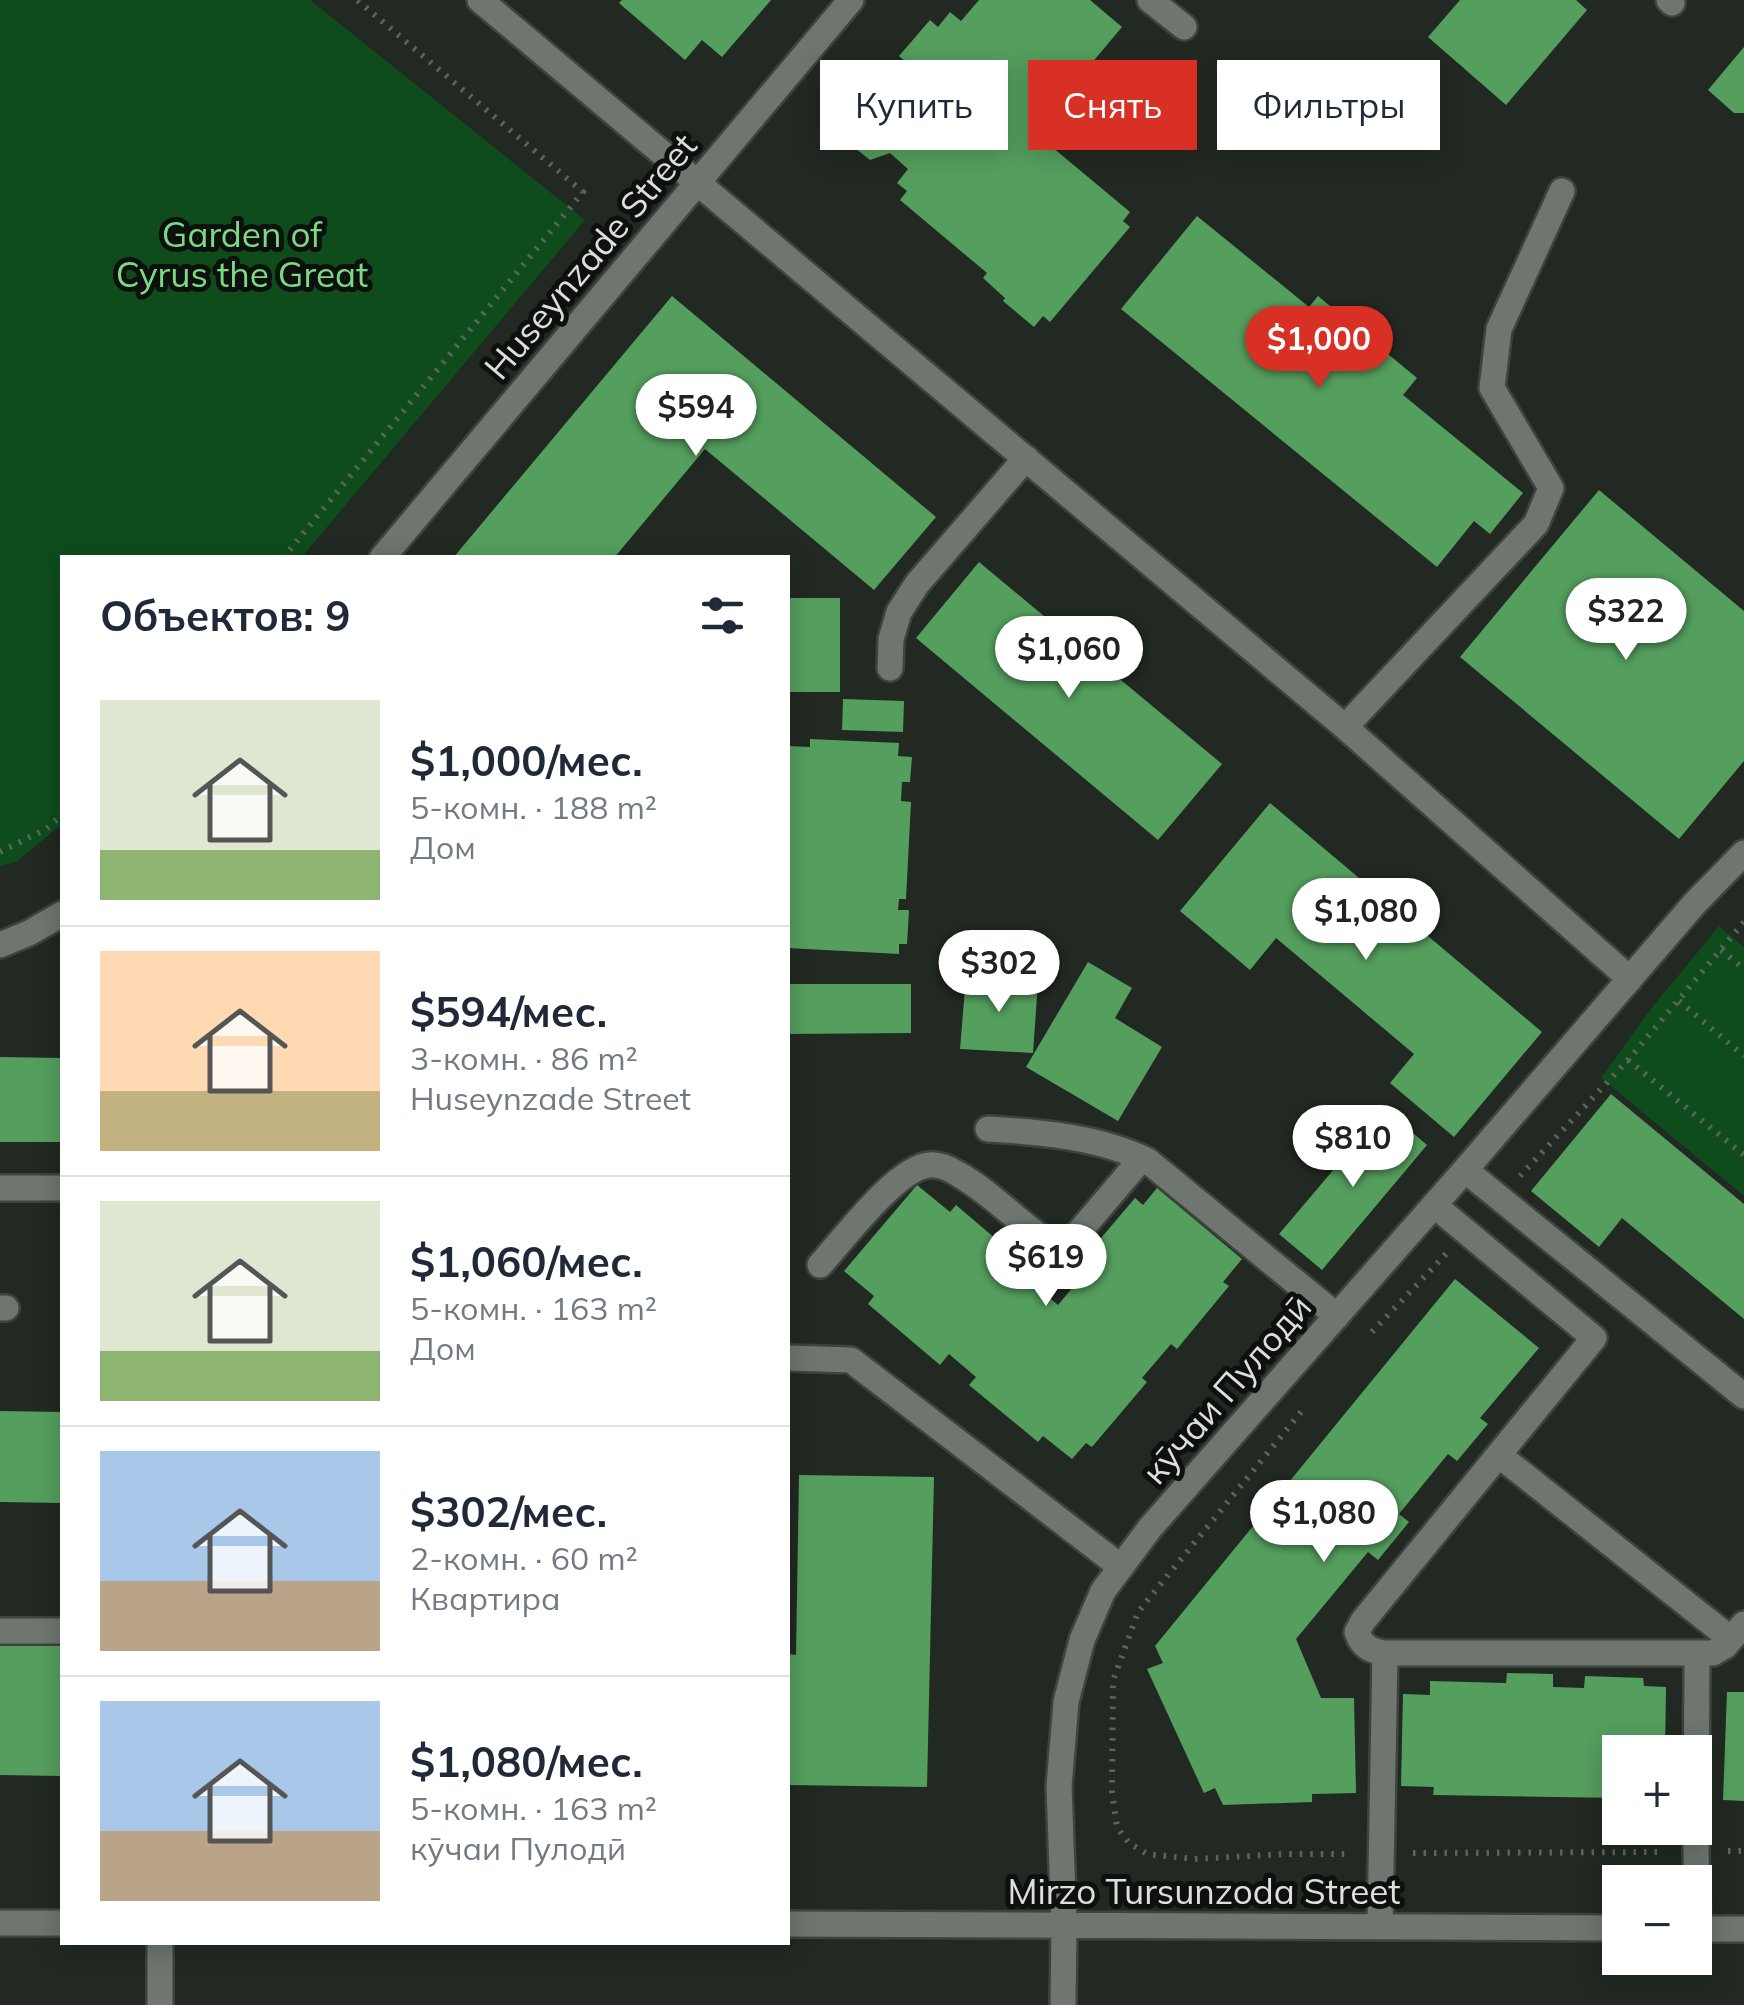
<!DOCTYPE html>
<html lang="ru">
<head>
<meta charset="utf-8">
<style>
  :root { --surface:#fff; --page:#f2f2f3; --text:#1f2937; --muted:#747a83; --line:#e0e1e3; --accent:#d93025 }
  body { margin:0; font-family:Mulish,sans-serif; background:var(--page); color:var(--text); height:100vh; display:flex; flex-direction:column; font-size:38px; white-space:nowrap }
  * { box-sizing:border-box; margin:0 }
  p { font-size:32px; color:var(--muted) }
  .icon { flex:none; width:55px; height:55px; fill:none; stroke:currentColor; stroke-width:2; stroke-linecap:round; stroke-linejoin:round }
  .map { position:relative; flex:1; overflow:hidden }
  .details { position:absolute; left:60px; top:555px; width:730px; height:1390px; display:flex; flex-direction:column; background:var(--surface); border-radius:0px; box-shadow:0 5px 25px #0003 }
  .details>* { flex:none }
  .top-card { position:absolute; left:820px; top:60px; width:772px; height:90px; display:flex; gap:20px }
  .fabs { position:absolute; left:1602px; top:1735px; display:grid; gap:20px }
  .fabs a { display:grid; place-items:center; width:110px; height:110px; border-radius:0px; background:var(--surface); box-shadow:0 5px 25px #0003; font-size:50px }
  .price { position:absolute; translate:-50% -85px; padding:0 22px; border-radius:35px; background:#fff; color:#222; font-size:32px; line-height:65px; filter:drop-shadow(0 2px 5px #0008) }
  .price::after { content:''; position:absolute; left:50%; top:60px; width:30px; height:22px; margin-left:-15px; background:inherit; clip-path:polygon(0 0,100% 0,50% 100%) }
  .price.current { background:var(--accent); color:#fff }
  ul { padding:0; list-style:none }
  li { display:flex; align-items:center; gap:30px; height:250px; padding:0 40px }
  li+li { border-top:2px solid var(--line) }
  li span { display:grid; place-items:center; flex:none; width:280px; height:200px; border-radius:0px; color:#555 }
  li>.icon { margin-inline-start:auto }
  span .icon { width:120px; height:120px; fill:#fffc; stroke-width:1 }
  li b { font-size:42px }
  h2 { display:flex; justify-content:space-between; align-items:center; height:120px; padding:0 40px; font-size:42px }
  .chip { padding:0 35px; border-radius:0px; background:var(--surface); box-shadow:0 5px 25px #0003; font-size:35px; line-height:90px }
  .chip.current { background:var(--accent); color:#fff }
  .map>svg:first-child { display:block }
  .green { fill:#0e4c1b }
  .building { fill:#559f5e }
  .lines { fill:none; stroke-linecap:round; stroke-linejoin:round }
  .minor-casing { stroke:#3d433e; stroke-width:30 }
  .path { stroke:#5d635d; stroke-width:6; stroke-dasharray:2.5 8; stroke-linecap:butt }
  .minor { stroke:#6e766f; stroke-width:25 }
  .labels { text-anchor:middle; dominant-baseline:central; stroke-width:10; stroke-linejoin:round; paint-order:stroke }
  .park-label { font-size:35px; fill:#7adb84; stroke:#0d100d }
  .street-label { font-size:35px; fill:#dce0dc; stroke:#0d100d }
</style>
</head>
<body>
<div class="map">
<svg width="1744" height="2005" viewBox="0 0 1744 2005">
  <rect width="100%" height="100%" fill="#222822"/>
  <path class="green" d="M0,0h310l275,220 -283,337 -240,1v266l-46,38 -16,4z
    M1719,926l25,21v249l-143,-118 49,-68z"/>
  <path class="building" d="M622,0h149l-49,57 -20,-17 -17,20 -66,-57z
    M979,0h111l32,27 -88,105 96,80 -7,9 7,6 -80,95 -7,-6 -9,11 -31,-26 2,-3 -22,-20 4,-5 -87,-73 7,-9 -10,-8 11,-14 -18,-16 -20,7 -20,-16 -3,-24 16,-19 27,-1 24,-31 -15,-13 31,-36 8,7 12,-15 11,9z
    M1460,0h116l11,10 -81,95 -78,-68z
    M1744,47v66h-10l-26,-23z
    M1197,216l112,91 9,-11 99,82 -14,17 120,98 -33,41 -16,-13 -37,46 -316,-258z
    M672,296l264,221 -62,73 -169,-141 -91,109h-161z
    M1599,490l145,121v150l-65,78 -219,-182z
    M979,562l243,202 -64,76 -242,-202z
    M788,598h52v94h-52z
    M843,699l61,2 -1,31 -61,-2z
    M810,739l89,4 -1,13 14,1 -2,25h-8l-1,19 10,1 -5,97h-7l-1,11h11l-2,34h-8v10l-111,-6v-202l22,1z
    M1270,803l272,229 -88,105 -64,-54 24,-29 -138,-116 -26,32 -70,-59z
    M1088,962l44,26 -17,30 47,29 -44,74 -92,-54z
    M966,977l72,5 -5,71 -73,-4z
    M788,984h123v49l-123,1z
    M0,1057l62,1v84h-62z
    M1611,1094l133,110v115l-122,-101 -23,29 -68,-56z
    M1385,1109l42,36 -105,125 -43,-36z
    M917,1185l33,27 6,-7 81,69 -6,8 27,23 29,-35 -8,-6 56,-66 8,7 14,-17 85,71 -19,23 6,4 -52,63 -6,-5 -29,34 5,4 -55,65 -6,-4 -14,16 -29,-23 -5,6 -69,-57 7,-8 -27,-23 -9,11 -72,-61 6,-8 -30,-25z
    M1455,1279l84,69 -59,70 8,6 -31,37 -9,-7 -49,60 10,8 -31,38 -10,-8 -72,87 25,59h33l2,95 -44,1v8l-89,3 -8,-17 -11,5 -57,-124 16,-6 -8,-17z
    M0,1411l62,1v91l-62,-1z
    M799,1475l135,2 -7,310 -139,-2v-131l8,1z
    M0,1643h62v133l-62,-1z
    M1507,1673l46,1v13l31,1 1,-12 58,2 1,8 22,1 -1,65h-45v46l-187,-3 1,-8 -33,-1 2,-92 27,1v-14l76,2z
    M1727,1692h17v109l-21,-1z"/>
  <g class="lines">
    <g class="minor-casing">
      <path id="minor" d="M480,0l865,727 285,252
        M1150,0l34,27
        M1669,0l3,3
        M382,558l469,-558
        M890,668l1,-29 8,-27 18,-28 109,-126
        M1345,727l191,-203 15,-36 -59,-100 7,-59 63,-138
        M0,945l29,-12 33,-19
        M988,1129c53,3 112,8 160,32l189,155
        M1465,1170l279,226
        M0,1188h62
        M1434,1205l160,133 -231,283 -6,11c5,15 14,19 28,21h328l12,-7 19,-22
        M820,1265c23,-25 76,-97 109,-100 10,-1 21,4 29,9 32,18 58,46 88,67l10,5 11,-1 7,-7 68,-80
        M0,1308h6
        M788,1358l63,2 270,207
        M1500,1456l231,183
        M0,1631h62
        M1697,1653l-1,199 2,77
        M0,1923h62
        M788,1924l832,4
        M1380,1927l5,-274
        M1695,1929h49
        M160,1942v63
        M1063,2005l1,-79 -5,-140 7,-84 16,-62 21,-49 47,-63 315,-358 230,-267 49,-50"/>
    </g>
    <path class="path" d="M283,558l300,-366 -226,-192
      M0,852l46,-23 16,-14
      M1721,950l23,19
      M1679,1001l65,55
      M1628,1060l116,95
      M1520,1176l108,-116 116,-138
      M1372,1332l74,-78
      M1301,1412l-163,200 -25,69 -1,111 5,35 12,16 18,11 47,5 91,-5h65
      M1728,1851h16
      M1413,1853l252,-1"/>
    <use href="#minor" class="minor"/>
  </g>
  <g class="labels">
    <g class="park-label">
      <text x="242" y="234">Garden of<tspan x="242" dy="40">Cyrus the Great</tspan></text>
    </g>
    <g class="street-label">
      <text transform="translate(590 256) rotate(-50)">Huseynzade Street</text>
      <text transform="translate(1226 1389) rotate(-49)">кӯчаи Пулодӣ</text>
      <text x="1204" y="1891">Mirzo Tursunzoda Street</text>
    </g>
  </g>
</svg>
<div class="fabs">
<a>+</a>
<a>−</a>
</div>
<b class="price current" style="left:1319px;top:391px">$1,000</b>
<b class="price" style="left:696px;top:459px">$594</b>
<b class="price" style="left:1626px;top:663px">$322</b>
<b class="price" style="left:1069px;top:701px">$1,060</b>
<b class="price" style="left:1366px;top:963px">$1,080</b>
<b class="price" style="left:999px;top:1015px">$302</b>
<b class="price" style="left:1353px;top:1190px">$810</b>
<b class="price" style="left:1046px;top:1309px">$619</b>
<b class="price" style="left:1324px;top:1565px">$1,080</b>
<div class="top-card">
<a class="chip">Купить</a>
<a class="chip current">Снять</a>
<a class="chip">Фильтры</a>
</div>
<section class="details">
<h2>Объектов: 9<svg class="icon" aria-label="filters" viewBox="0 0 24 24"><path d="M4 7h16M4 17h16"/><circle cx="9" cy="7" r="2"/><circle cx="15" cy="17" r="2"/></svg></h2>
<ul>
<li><span style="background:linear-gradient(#dfe7d0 75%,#8fb573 0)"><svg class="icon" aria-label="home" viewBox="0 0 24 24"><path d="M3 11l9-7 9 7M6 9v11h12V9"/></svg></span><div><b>$1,000/мес.</b><p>5-комн. · 188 m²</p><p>Дом</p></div></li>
<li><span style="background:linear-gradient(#ffd9b3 70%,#c2b280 0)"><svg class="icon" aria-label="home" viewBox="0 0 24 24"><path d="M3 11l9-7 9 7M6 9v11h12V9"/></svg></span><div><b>$594/мес.</b><p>3-комн. · 86 m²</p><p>Huseynzade Street</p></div></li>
<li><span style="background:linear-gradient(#dfe7d0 75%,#8fb573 0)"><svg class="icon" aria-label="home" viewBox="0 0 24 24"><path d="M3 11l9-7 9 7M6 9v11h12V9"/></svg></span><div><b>$1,060/мес.</b><p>5-комн. · 163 m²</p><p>Дом</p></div></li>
<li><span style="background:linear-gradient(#a9c7e8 65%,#b9a48a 0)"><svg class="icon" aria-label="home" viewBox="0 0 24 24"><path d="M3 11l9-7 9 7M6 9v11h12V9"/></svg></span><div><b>$302/мес.</b><p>2-комн. · 60 m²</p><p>Квартира</p></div></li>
<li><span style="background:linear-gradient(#a9c7e8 65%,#b9a48a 0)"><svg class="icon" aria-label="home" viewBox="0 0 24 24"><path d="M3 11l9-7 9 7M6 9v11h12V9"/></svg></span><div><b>$1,080/мес.</b><p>5-комн. · 163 m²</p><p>кӯчаи Пулодӣ</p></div></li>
</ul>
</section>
</div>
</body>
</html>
